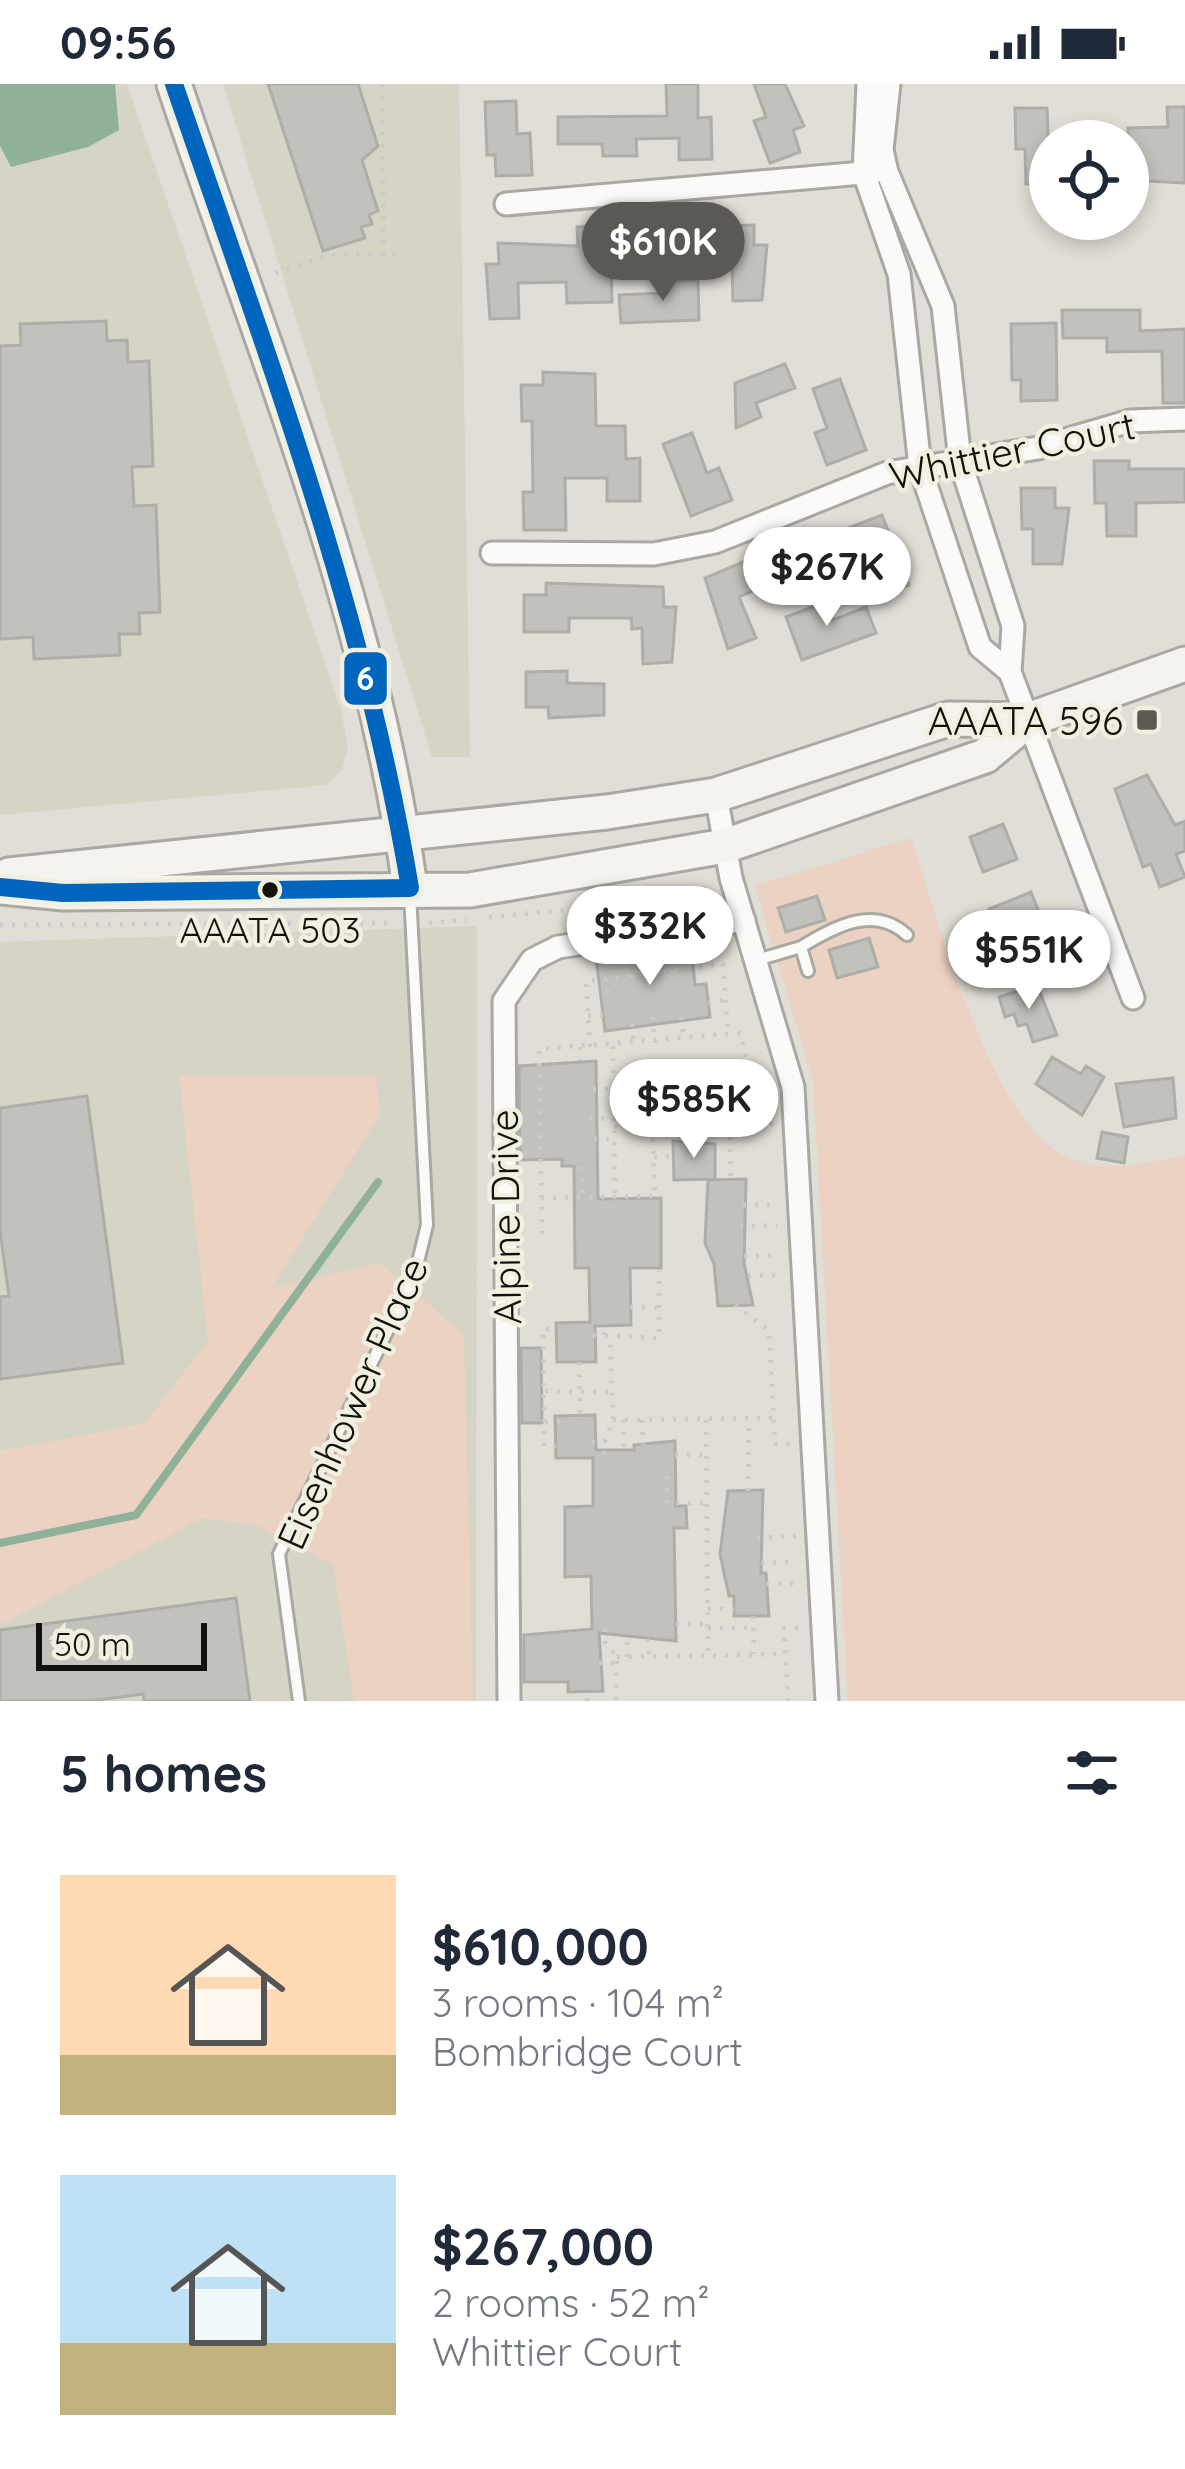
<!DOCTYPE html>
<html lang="en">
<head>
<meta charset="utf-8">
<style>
  :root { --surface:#fff; --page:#f2f2f3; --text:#1f2937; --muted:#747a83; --accent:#5a5953 }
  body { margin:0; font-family:Quicksand,sans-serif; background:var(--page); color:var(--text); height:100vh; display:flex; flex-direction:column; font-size:45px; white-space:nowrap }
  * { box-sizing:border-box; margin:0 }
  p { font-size:39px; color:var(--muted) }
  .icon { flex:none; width:66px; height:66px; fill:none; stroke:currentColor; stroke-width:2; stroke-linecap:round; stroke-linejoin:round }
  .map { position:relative; height:1617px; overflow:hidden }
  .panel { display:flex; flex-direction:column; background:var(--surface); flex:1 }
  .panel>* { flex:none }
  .buttons { position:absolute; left:1029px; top:36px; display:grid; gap:24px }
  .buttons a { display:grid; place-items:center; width:120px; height:120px; border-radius:50%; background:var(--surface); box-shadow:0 6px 18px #0003; font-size:60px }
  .scale { position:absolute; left:36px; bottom:30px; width:171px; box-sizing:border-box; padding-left:12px; border:6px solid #12120d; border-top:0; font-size:33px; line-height:42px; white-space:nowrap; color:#12120d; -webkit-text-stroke:9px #f1efe0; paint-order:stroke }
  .price { position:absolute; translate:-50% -102px; padding:0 27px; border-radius:42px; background:#fff; color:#222; font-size:39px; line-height:78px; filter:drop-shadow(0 3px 6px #0008) }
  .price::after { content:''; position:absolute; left:50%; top:72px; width:36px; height:27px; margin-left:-18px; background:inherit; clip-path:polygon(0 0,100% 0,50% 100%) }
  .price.selected { background:var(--accent); color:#fff }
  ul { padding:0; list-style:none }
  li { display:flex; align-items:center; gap:36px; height:300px; padding:0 60px }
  li span { display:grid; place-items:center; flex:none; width:336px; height:240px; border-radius:0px; color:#555 }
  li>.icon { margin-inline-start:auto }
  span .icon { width:144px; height:144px; fill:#fffc; stroke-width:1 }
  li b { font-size:51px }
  h2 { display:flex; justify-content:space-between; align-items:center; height:144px; padding:0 60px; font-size:51px }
  .status { display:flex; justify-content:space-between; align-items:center; height:84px; padding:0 60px; background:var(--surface); direction:ltr }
  .status svg { height:33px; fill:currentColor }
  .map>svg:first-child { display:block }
  .built { fill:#d6d4c4 }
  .green { fill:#ecd2c2 }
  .water { fill:#8fb19a }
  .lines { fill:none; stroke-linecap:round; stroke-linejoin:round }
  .stream { stroke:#8fb19a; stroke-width:8 }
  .building { fill:#c2c2bc; stroke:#adaea8; stroke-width:3 }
  .lane-casing { stroke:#a9a8a2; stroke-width:16 }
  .street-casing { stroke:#a9a8a2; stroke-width:27 }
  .secondary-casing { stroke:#a9a8a2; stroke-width:39 }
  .path { stroke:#cacac7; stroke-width:4.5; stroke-dasharray:3 9; stroke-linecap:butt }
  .lane { stroke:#fafaf9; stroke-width:10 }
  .street { stroke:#fafaf9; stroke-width:21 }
  .secondary { stroke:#f5f3f0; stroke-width:33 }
  .bus-1-casing { stroke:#f1efe0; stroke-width:27 }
  .bus-1 { stroke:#0065bd; stroke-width:18 }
  .poi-dot { fill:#5a5953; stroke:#f1efe0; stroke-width:4.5 }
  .bus-dot { fill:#12120d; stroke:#f1efe0; stroke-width:4.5 }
  .labels { text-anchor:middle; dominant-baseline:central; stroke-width:9; stroke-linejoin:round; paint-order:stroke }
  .bus-label { font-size:36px; fill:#12120d; stroke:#f1efe0 }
  .street-label { font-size:39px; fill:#12120d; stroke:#f1efe0 }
  .poi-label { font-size:39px; fill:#12120d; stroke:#f1efe0; text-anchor:end }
  .line-badge { stroke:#f1efe0; stroke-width:4.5 }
  .badge-label { font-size:33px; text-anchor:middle; font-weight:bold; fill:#fff }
</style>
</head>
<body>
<div class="status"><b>09:56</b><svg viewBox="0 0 49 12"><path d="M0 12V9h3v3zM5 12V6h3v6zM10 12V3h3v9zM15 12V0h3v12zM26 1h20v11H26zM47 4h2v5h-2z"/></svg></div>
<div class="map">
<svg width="1185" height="1617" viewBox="0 0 1185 1617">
  <rect width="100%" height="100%" fill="#e0ded6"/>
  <path class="built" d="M0,0h127l214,626 7,38 -6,22 -16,15 -326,30z
    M223,0h236l11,673h-38z
    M477,842l-1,775h-476v-759z"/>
  <path class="green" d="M911,754c27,79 78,284 156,319 39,18 78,6 118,-2v546h-337l-35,-621 -58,-194z
    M179,991h197l4,39 -109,175 109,-26 84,72 9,366h-119l-21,-137 -77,-39 -54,-7 -202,107v-174l144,-27 64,-83z"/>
  <path class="water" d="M0,0h115l4,46 -31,17 -77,20 -11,-21z"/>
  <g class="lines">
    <path class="stream" d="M0,1459l136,-28 242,-333"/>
  </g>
  <path class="building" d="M268,0h90l20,62 -16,14 16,51 -9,4 3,9 -11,3 4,11 -42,13z
    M666,0h32v34l13,-1 1,42 -33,1v-22l-43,1 1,17h-34l-1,-12h-44v-27l109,-1z
    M754,0h31l19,42 -11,4 7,22 -30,11 -16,-42 12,-4z
    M516,17l1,33 13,-1 2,42 -36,1 -1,-21h-8l-2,-53z
    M1167,23h18v76l-57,-3v-52l40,-1z
    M1015,24h32l3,76h-24l-1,-35h-9z
    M754,141v20h13l-5,55 -29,1 -1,-35h-9l-1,-40z
    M610,142l2,76 -45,1 -1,-21 -48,1 1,35 -29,1 -4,-55h13l-1,-21 80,3 -1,-19z
    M698,196l1,40 -78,3 -2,-28 45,-2v-12z
    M1062,226h78v21l45,-2v74h-22l-1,-52 -55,1v-14h-44z
    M106,237l1,20 20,-1 1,22 21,-1 4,105 -21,1 2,39 22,-1 4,107 -21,1 1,21h-21l1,21 -86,4 -1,-22 -33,2v-293l21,-1 -1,-21z
    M1056,239l1,77 -36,1v-21h-9l-1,-56z
    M785,280l10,24 -39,15 5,14 -25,11 -1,-45z
    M543,288l52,2 1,52h29l1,33 14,-1v43h-33v-23h-42l1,52h-42l-1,-38h10l-1,-71h-10l-1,-36h22z
    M840,295l26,71 -39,15 -12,-32 12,-5 -14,-39z
    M692,349l15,40 12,-5 13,32 -41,16 -28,-72z
    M1094,377h35v8h56v33l-49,1v33h-29l-1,-33h-11z
    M1021,404h34v20h14l-7,56h-29v-35h-11z
    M882,431l27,70 -27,10 -11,-30 -16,6 -15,-40z
    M743,478l12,28 -16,7 17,41 -28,11 -23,-71z
    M546,499l117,4 1,20h12l-4,55 -29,2 -1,-36 -10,1 -1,-11h-62v14h-45v-37h22z
    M826,518l7,18 33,-13 10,26 -74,27 -16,-43z
    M567,587v12l37,1v31l-55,3 -1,-11h-22v-35z
    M1147,691l28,50 10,-4v30l-9,3 9,23 -25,10 -9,-23 -8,3 -28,-78z
    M1003,740l14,35 -34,13 -13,-35z
    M1031,808l9,23 -12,5 12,29 -28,11 -23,-51z
    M817,812l8,24 -39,12 -8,-24z
    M869,854l9,29 -41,11 -8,-28z
    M691,861l4,40 11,-1 4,33 -105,14 -9,-74z
    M1037,901l20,50 -24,7 -6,-18 -9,2 -4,-12 -9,3 -6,-20z
    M1052,973l29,17 5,-8 18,11 -22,38 -46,-31z
    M596,977l2,138 63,-1v70h-31l1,57 -36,1 1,36h-39l-1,-39 34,-1 -1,-54h-14l-1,-102h-12v-7l-42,1 -1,-94z
    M1173,994l3,40 -52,9 -8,-43z
    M87,1012l36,267 -123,16v-82l9,-1 -9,-65v-123z
    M1102,1048l26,5 -4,26 -27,-5z
    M673,1057l42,3v35l-41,1z
    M746,1095l-2,84 9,42 -35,1 -4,-42 -9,-21 3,-63z
    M521,1264h20l1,75h-20z
    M595,1331l1,35h38v-5l41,-4 1,65h10l1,22h-13l2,113 -77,-8 4,58 -35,1v-10h-44v-47l68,-6 -1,-53 -26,1v-70l28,-1v-48h-37l-1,-42z
    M763,1406l-2,83h5l3,43h-35v-20h-5l-9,-42 8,-63z
    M236,1514l14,103h-106l-1,-7 -53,7h-90v-71z"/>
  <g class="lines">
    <g class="lane-casing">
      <path id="lane" d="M801,863c34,-21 73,-42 106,-12
        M757,876l44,-13 7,24
        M299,1617l-20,-147 136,-280 12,-49 -17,-332"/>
    </g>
    <g class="street-casing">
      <path id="street" d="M868,0l-4,89 35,101 21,193 60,180 30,25
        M889,0l-7,66 5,22 56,134 17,155 53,165 -3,46 123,326
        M506,120l368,-32
        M492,469l162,1 61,-12 172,-69 151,-25 92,-27 55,-2
        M716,711l15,83 62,209 34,614
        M509,1617l-5,-700 28,-41 26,-13 186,-27"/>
    </g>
    <g class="secondary-casing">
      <path id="secondary" d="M174,0c88,265 199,526 236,804
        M9,791l598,-63 109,-17 232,-76 80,1
        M0,803l63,6 407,-3 255,-44 260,-90 43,-36 157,-56"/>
    </g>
    <path class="path" d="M382,0l2,175
      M275,189l54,-18 75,-1
      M489,833l141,-13 79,-17
      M429,839l37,-3
      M0,841l394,-2
      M672,886l2,13
      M632,891l2,12
      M606,894l2,17
      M708,919l17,-3
      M588,932l15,-1
      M652,933l3,26
      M681,933l3,22
      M632,940l2,21
      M613,962l2,150
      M580,963v14
      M590,963l-4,-66 137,-17 5,71
      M593,1005h21
      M589,1034l25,1
      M729,1041l2,54
      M699,1042l1,18
      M614,1043l162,-3
      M594,1055h20
      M654,1073l19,-1
      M581,1082l1,32
      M541,1114l114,-2 -3,-70
      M743,1121h33
      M740,1143l37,-2
      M542,1150l-3,-185 201,-16 14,52 2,40
      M744,1172l35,-1
      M748,1192l32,-1
      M735,1221l34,25 6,114h16
      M630,1223l29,1
      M593,1251l66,3v-67
      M604,1251v-13
      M579,1278l1,54
      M545,1307l67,1
      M613,1336l160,-2
      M623,1336l1,30
      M642,1336l1,25
      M706,1336l2,236
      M545,1338h16
      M592,1358l13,-1 8,-21 -3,-82
      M556,1362h-12l-1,-117h14
      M604,1370l1,-13
      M675,1371h31
      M667,1392v27h39
      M748,1407l1,-72
      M757,1454l42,-2
      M761,1479l36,-1
      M766,1500l35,-1
      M708,1525h26
      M753,1532l1,38
      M676,1540h32
      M708,1544h45
      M605,1545v13l12,15 -1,44
      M648,1555l1,18
      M617,1573l168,-3
      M627,1573v-24
      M599,1579h18
      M587,1617v-9
      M788,1617l-4,-73h18"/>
    <use href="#lane" class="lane"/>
    <use href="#street" class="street"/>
    <use href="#secondary" class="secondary"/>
    <g class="bus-1-casing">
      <path id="bus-1" d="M0,803l63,6 347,-5c-46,-278 -145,-538 -236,-804"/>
    </g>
    <use href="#bus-1" class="bus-1"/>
  </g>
  <rect class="poi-dot" x="1135" y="624" width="24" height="24" rx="6"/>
  <circle class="bus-dot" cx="270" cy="806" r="10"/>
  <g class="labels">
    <g class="bus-label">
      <text x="270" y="845">AAATA 503</text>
    </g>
    <g class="street-label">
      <text transform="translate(1012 366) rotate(-12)">Whittier Court</text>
      <text transform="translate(505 1133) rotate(-91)">Alpine Drive</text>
      <text transform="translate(352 1319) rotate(-66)">Eisenhower Place</text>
    </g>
    <g class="poi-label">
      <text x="1123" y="636">AAATA 596</text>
    </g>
  </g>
  <rect class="line-badge" x="342" y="566" width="47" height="57" rx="12" fill="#0065bd"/>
  <g class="badge-label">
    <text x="365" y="606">6</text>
  </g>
</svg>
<div class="buttons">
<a><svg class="icon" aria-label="locate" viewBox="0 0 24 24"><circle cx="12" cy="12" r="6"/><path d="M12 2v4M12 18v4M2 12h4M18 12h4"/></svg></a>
</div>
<div class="scale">50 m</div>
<b class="price selected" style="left:663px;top:220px">$610K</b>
<b class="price" style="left:827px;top:545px">$267K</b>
<b class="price" style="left:650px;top:904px">$332K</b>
<b class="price" style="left:1029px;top:928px">$551K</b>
<b class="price" style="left:694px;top:1077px">$585K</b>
</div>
<section class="panel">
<h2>5 homes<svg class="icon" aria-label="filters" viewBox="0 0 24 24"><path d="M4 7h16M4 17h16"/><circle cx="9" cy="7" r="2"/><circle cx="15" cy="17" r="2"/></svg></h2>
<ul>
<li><span style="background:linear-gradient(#ffd9b3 75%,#c2b280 0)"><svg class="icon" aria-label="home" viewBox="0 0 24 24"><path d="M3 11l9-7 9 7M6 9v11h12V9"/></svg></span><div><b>$610,000</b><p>3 rooms · 104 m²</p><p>Bombridge Court</p></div></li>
<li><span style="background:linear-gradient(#bfe0f5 70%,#c2b280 0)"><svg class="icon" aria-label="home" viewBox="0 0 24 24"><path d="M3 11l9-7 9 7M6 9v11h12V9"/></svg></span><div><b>$267,000</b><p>2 rooms · 52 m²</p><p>Whittier Court</p></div></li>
</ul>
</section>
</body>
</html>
